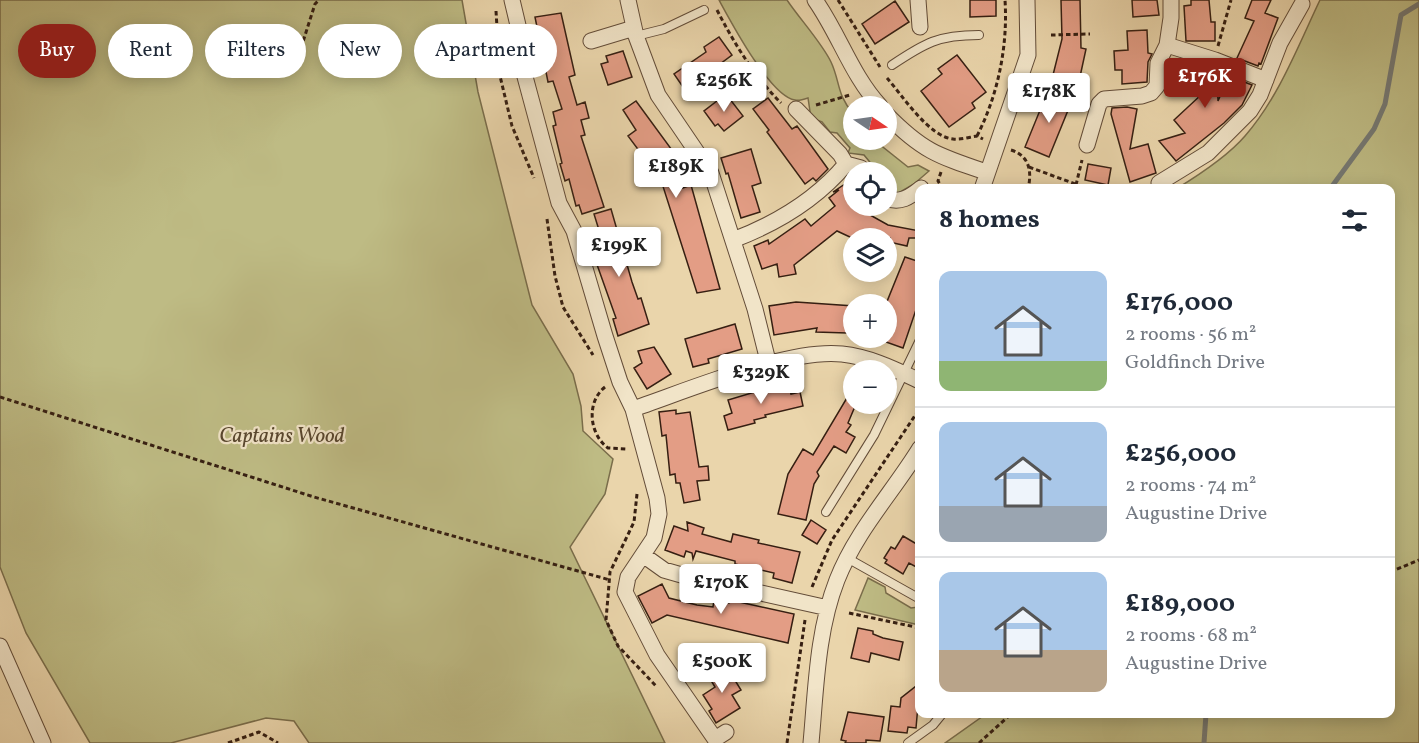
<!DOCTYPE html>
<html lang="en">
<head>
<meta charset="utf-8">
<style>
  :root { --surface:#fff; --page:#f2f2f3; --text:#1f2937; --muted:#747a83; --line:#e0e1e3; --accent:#8f2418 }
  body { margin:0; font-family:Vollkorn,serif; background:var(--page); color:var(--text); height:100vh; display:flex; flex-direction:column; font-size:22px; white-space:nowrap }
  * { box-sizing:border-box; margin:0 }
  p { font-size:20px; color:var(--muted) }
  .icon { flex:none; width:33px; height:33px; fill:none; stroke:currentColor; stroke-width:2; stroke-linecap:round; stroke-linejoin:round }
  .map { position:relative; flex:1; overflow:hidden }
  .drawer { position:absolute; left:915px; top:184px; width:480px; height:534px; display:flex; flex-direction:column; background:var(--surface); border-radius:12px; box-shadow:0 3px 15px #0003 }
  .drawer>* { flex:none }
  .banner { position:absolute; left:18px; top:24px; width:570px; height:54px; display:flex; gap:12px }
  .needle { width:39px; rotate:103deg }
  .fabs { position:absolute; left:843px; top:96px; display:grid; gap:12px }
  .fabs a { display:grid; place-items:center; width:54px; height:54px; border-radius:50%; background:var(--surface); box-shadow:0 3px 15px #0003; font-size:30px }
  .price { position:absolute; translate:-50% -51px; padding:0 14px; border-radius:6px; background:#fff; color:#222; font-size:20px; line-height:39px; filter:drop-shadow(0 2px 3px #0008) }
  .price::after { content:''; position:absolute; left:50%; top:36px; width:18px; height:14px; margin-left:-9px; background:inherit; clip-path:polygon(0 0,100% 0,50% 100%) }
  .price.active { background:var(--accent); color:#fff }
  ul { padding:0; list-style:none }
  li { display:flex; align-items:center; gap:18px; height:150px; padding:0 24px }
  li+li { border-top:2px solid var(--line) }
  li span { display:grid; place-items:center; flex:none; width:168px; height:120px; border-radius:12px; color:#555 }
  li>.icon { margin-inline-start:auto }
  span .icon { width:72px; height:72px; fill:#fffc; stroke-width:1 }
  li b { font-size:26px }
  h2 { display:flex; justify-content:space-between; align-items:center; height:72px; padding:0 24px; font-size:26px }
  .pill { padding:0 21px; border-radius:27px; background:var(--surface); box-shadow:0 3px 15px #0003; font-size:21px; line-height:54px }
  .pill.active { background:var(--accent); color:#fff }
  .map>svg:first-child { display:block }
  .green { fill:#bebb84; stroke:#7a6d4b; stroke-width:1.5 }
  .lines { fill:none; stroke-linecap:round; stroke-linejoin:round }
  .stream { stroke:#757974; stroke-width:5 }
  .building { fill:#e39d85; stroke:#361f12; stroke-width:1.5 }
  .service-casing { stroke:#634c38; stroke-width:10 }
  .minor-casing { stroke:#634c38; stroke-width:17 }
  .path { stroke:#361f12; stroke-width:3; stroke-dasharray:4.5 3; stroke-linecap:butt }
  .service { stroke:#f1e4c8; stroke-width:8 }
  .minor { stroke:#f1e4c8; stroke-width:15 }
  .labels { text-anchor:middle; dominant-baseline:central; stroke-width:4.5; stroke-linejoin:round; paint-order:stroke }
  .park-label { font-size:21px; font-style:italic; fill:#58462e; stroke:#f1e4c8 }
</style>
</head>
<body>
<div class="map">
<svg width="1419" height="743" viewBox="0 0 1419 743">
  <rect width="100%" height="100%" fill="#ead5ab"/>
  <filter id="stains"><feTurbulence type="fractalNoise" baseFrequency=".00333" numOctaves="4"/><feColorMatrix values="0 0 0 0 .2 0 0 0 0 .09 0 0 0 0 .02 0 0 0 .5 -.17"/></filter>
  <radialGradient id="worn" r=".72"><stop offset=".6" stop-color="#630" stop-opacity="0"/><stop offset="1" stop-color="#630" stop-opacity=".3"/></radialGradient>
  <path class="green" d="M0,0h462l16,92 54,213 41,69 8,32 2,25 30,28 -8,35 -35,53 95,196h-356l-15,-22 -28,-3 -95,25h-81l-64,-110 -26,-66z
    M719,0h68c12,18 35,43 44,62 9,19 6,34 22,51l1,27h20l34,27 10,-2 11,6 -15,13 -19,11 -8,-4 -1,-19h-8l-14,-17 -16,-2 2,-5 -13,-15 -7,-1 -8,-10 -11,-4 -3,-20c-3,1 -10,3 -13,2 -25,-4 -64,-78 -76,-100z
    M1320,0h99v743h-474l41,-29h404v-525h-214c23,-14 51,-32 69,-53 34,-39 53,-90 75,-136z
    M868,578l17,9 1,6 25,15 7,-1 1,18 -64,-15z"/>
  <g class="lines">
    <path class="stream" d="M1330,189l44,-60 11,-25 16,-89 18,-11
      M1204,743l2,-29"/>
  </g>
  <path class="building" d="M970,0h26v16l-26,1z
    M1061,0h19l1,48 5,1 -8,37 -28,1 12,-48z
    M1132,0h25l2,15 -26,2z
    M1191,0h18l2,22h4v19h-29l-2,-35 7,-1z
    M1252,0h19l-6,13 13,5 -17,46 -2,-1 -1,3 -21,-8 17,-37 -9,-3z
    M895,1l14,21 -34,22 -13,-20z
    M561,13l14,62 -6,2 8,28 8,-3 4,16 -8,2 4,15 -4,1 23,71 -22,7 -3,-9 -3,1 -7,-27 -4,2 -5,-17 2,-1 -9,-37 3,-1 -3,-13 9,-3 -9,-28 -5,1 -13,-65z
    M1147,30l1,23 4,1 -4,8 -1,20 -25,2v-14h-7l-1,-19 14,-1 -1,-19z
    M719,37l13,18 -47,35 -11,-16 32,-22 -2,-5z
    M623,51l9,26 -24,8 -7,-21 7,-2 -2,-6z
    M957,55l29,37 -14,11 3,5 -26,19 -28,-36 21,-17 -4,-5z
    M1187,61l30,10 1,30 11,-25 23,9 -10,20 -18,18 -48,38 -17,-20 26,-8 -11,-13 28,-26 -14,-3z
    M1047,93l26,5 -24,59 -24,-10z
    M726,94l17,22 -19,15 -6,-7 -3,2 -11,-15z
    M768,98l24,31 5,-3 31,43 -12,12 -3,-3 -8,6 -38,-52 2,-2 -16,-21z
    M636,101l44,60 -7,5 1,4 -9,7 10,-3 5,15 11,-4 29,104 -23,4 -36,-113 -33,-44 8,-6 -13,-20z
    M1127,107l10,2 -7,40 18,-5 8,29 -26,9 -19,-68 1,-6z
    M751,149l10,34 -9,3 8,26 -19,6 -13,-45 -2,1 -5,-16z
    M1088,164l23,4 -3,17 -23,-5z
    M854,178v28l34,19 32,6v7h-11l-2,8 -18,-4 1,-4h-38l-15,-7 -43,34 2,9 -17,3 -2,-13 -15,5 -8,-23 14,-6 1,4 36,-25 6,7 24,-20 -6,-8 10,-8 -6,2z
    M611,209l21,73 6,17 3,-1 8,26 -31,12 -5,-17 3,-1 -21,-59 12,-3 -13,-42z
    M905,257l15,5v36l-17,50 -17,-6v-38z
    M796,302l58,4v17l-7,-1v11l-31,-1 1,-4 -43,7 -5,-29z
    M735,324l7,25 -34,10 1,4 -16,4 -8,-28z
    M654,347l17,27 -24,15 -13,-21 8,-5 -4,-12z
    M788,382l3,12 9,-2 3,14 -38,9 1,2 -12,3 1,3 -27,7 -4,-14 8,-3 -4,-13z
    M854,386v18h2l-8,19 3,2 -5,7 9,5 -9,16 -12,-7 -17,26 2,4 -5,8 -8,36 -28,-6 10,-40 15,-25 10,6z
    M676,410v4l14,-2 9,55 9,-1 1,14 -12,1 3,19 -16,3 -4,-20h-4l-1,-9 -5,1 -4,-40 -4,1 -3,-24z
    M811,520l15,10 -9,14 -15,-9z
    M687,522l17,6 -2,6 29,8 2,-8 26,6 -1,3 42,9 -8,31 -19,-5 1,-5 -39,-9v-3l-39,-10 -3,8 -1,-6 -6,-2 -2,6 -19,-7 9,-24 14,5z
    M903,536l17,10v23l-11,-6 -6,11 -18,-11 2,-3 -3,-2 7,-11 4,2z
    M662,584l7,14 28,7 16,2 1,-7 15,3 1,-3 64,14 -6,29 -121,-28 -15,8 -14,-27z
    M858,628l15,3v3l10,4 20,4 -4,18 -28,-7 -2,9 -18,-4z
    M720,664l9,15 4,-2 8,13 -9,5 8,13 -24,15 -7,-12 3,-2 -9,-14 12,-8 -9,-15z
    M920,683l-4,45 -8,-1 -1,6 -19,-2 3,-25 9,1 1,-9z
    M848,712l36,5 -4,24 -14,-1v3h-21l1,-2 -5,-1z"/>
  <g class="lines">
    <g class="service-casing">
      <path id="service" d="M636,36l28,-7 40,-19
        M892,65c33,-22 46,-30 87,-30
        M826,512l48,-77 46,-95
        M847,558l73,41
        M908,743l25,-18 9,-11"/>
    </g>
    <g class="minor-casing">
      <path id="minor" d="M512,0l9,38 3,35 35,130 15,28 31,105 15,46 13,27 24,89 2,16 -5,24 -26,39 -3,15 32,63 58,84 11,-7
        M628,0l8,36 22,59 53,78 44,136 14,56
        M815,0c24,34 37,76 65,106
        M918,0l2,27
        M591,41l43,-13
        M1167,45l48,15 51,20
        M796,109l44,45 6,10 15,4 3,4
        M886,114c36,37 52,42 100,58
        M1087,145l12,-41 5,-5 38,-3 9,-3 6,-7 1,-23 9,-18 4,-27v-18
        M1159,183l49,-30 42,-42 10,-16 20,-52 22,-39
        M982,189l46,-134 -1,-55
        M886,198c14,6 24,-1 35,-10
        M733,240c42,-16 84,-41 113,-76
        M633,409c53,-18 155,-61 209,-55 28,3 52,15 78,27
        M643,555l21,15 21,6 143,32
        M0,646l43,97
        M811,743c5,-54 6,-112 26,-163 19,-49 56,-88 83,-132"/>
    </g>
    <path class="path" d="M838,0l42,67
      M717,10c17,33 37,66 64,93
      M496,11l4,65 12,50 22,52
      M1051,35l39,-1
      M1218,46l13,-46
      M301,48l14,-44 4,-4
      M887,78c15,17 42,59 66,61 7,1 17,-2 24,-3l6,3
      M816,105l34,-10
      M977,136c21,-41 31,-90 28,-136
      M1011,150c19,6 21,22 17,39
      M1029,167l60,22
      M941,172l-3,9 5,8
      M1076,185l6,-25
      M547,219l8,57 8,31 30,48
      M605,387c-19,15 -16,47 3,61l19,1
      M0,397l314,100 296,83
      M637,494l-3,28 -24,50 -4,48 12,26 39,41
      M1390,572l29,-12
      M812,587l20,-47 88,-132
      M849,613l71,15
      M228,743l31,-11 19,11
      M787,743l18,-123
      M979,743l32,-29"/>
    <use href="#service" class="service"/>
    <use href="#minor" class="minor"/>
  </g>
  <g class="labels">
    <g class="park-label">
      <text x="282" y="436">Captains Wood</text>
    </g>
  </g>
  <rect width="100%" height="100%" filter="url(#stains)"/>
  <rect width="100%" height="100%" fill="url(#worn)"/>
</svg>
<div class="fabs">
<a><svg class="needle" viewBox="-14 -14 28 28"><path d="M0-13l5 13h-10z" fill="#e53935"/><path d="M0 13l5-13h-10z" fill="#747a83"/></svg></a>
<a><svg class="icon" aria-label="locate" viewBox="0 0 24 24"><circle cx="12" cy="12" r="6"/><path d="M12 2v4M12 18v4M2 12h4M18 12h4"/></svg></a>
<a><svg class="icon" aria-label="layers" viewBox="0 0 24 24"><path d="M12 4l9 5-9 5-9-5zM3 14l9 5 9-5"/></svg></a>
<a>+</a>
<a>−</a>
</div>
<b class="price active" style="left:1205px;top:109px">£176K</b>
<b class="price" style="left:724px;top:113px">£256K</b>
<b class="price" style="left:1049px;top:124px">£178K</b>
<b class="price" style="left:676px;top:199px">£189K</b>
<b class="price" style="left:619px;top:278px">£199K</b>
<b class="price" style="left:761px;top:405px">£329K</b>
<b class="price" style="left:721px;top:615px">£170K</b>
<b class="price" style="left:722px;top:694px">£500K</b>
<div class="banner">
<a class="pill active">Buy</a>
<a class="pill">Rent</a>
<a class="pill">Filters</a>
<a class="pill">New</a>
<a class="pill">Apartment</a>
</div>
<section class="drawer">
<h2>8 homes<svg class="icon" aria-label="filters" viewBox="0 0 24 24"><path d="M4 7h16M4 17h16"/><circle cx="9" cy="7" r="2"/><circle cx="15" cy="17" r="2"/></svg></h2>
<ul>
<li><span style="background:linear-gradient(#a9c7e8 75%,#8fb573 0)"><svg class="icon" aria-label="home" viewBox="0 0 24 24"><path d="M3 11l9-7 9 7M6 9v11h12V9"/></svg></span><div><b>£176,000</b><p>2 rooms · 56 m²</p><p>Goldfinch Drive</p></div></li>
<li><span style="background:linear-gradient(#a9c7e8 70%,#9aa5b1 0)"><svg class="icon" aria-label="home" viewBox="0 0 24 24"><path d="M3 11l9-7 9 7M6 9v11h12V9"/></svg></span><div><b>£256,000</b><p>2 rooms · 74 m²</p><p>Augustine Drive</p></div></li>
<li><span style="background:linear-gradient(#a9c7e8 65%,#b9a48a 0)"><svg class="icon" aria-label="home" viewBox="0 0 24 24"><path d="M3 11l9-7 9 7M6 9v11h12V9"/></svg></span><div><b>£189,000</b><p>2 rooms · 68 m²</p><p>Augustine Drive</p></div></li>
</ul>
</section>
</div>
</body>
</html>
